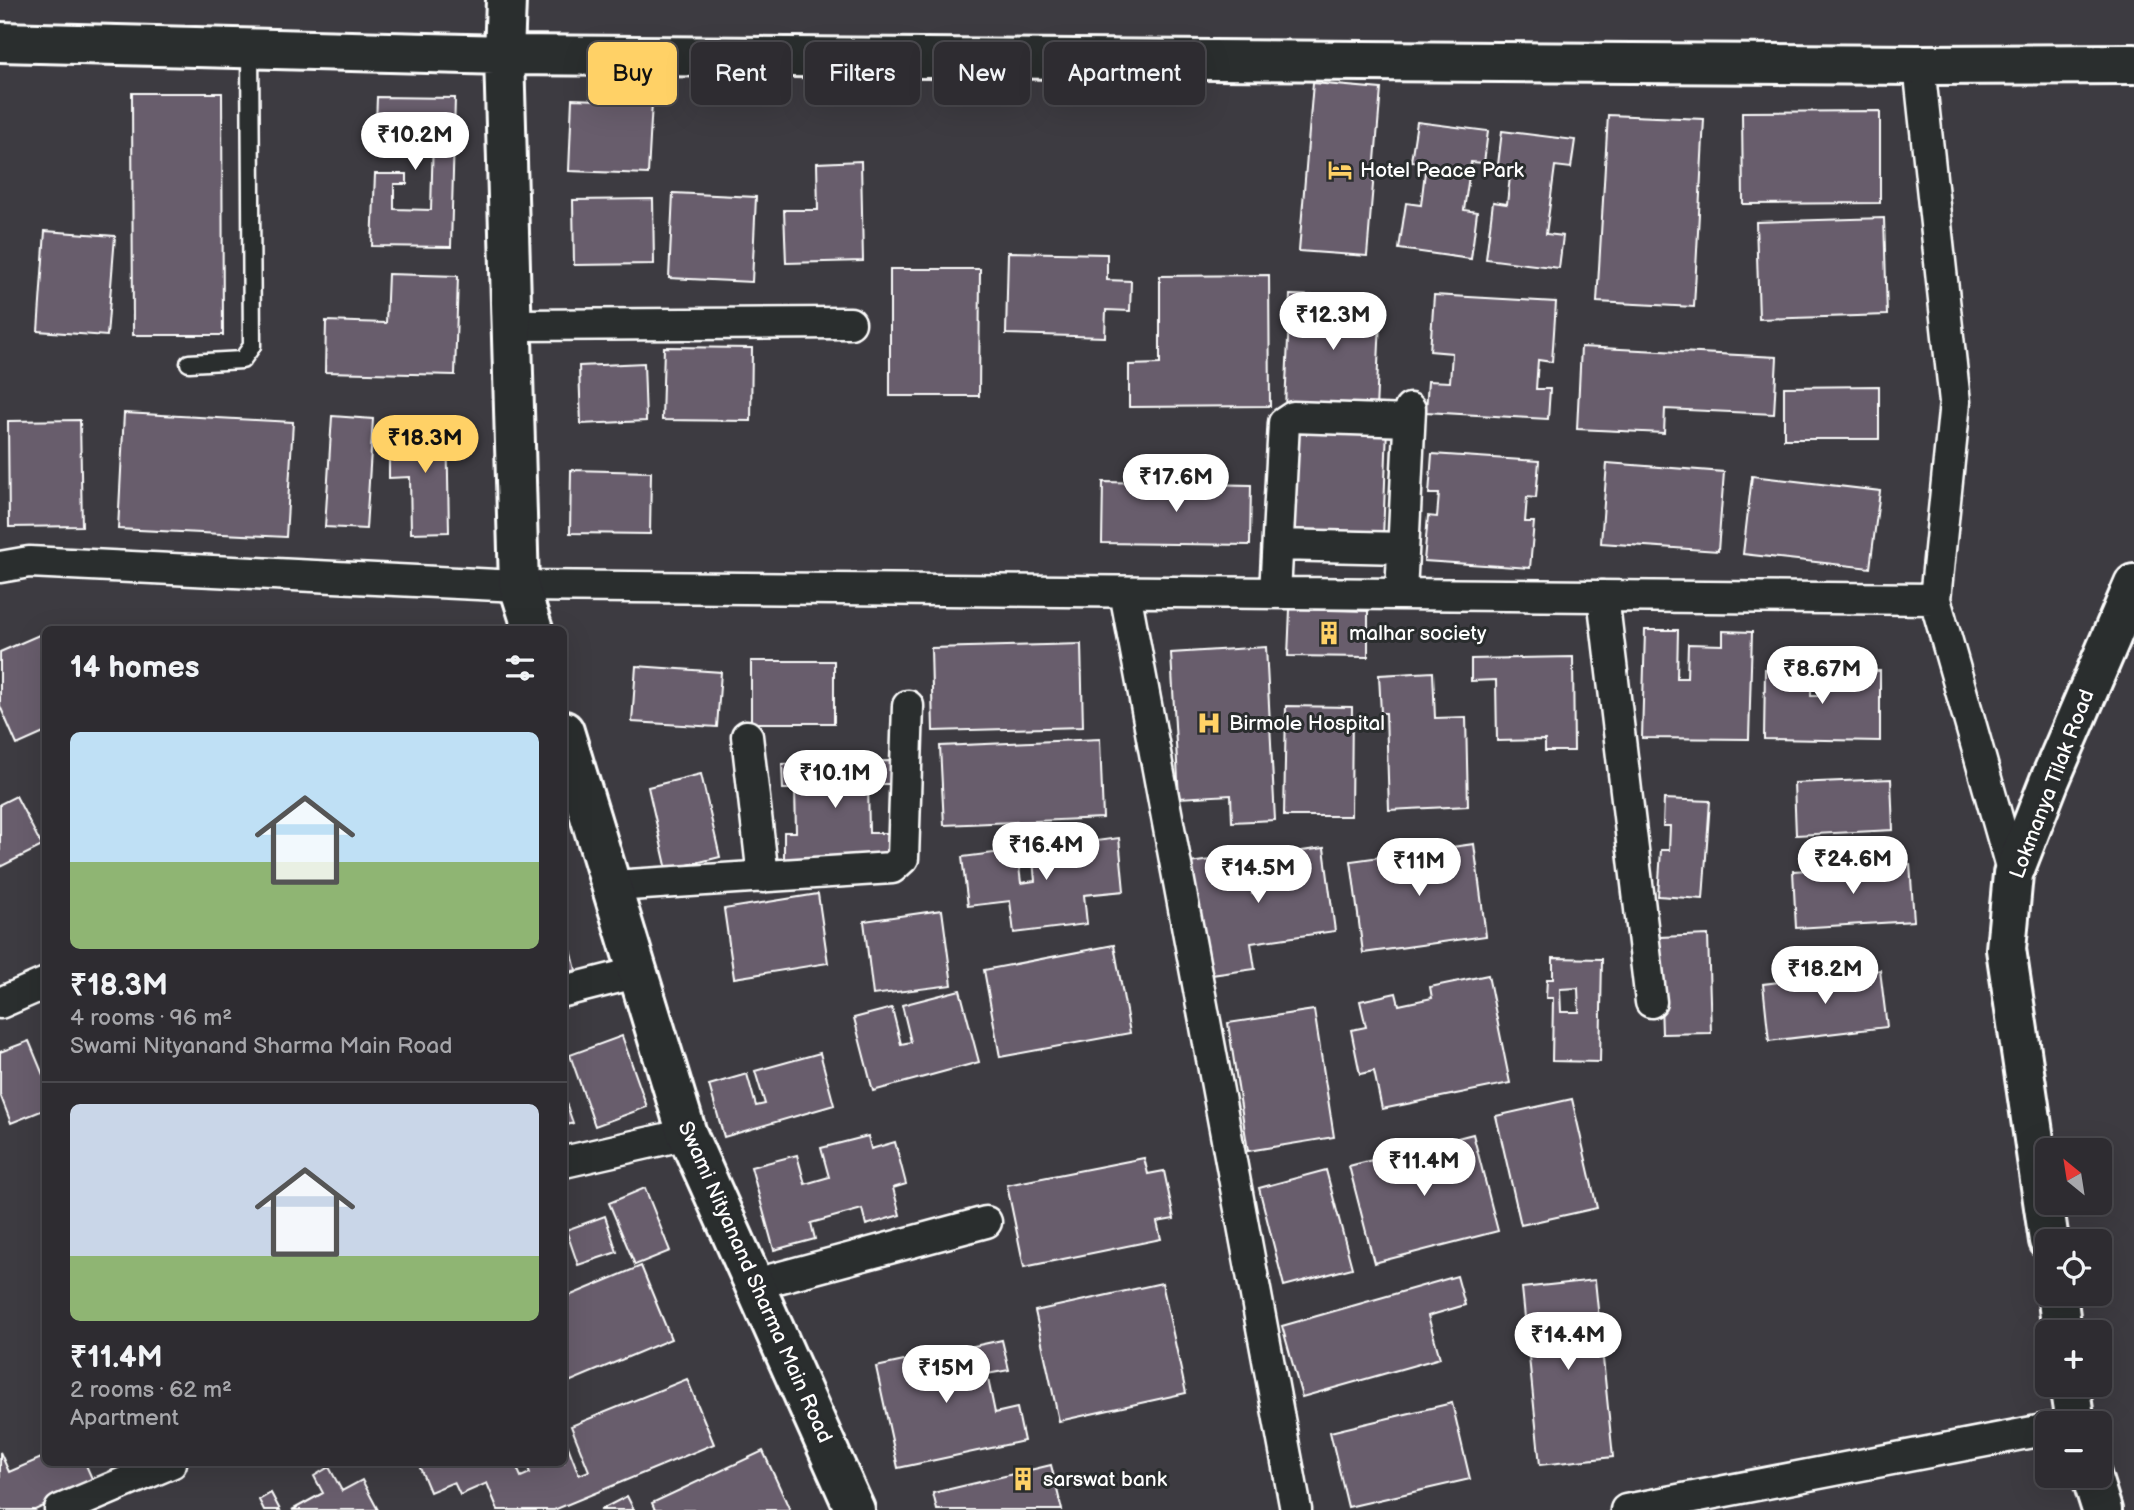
<!DOCTYPE html>
<html lang="en">
<head>
<meta charset="utf-8">
<style>
  :root { --surface:#2e2c31; --page:#363439; --text:#f1f3f6; --muted:#a7a7ab; --line:#49484d; --accent:#ffd166 }
  body { margin:0; font-family:"Balsamiq Sans",sans-serif; background:var(--page); color:var(--text); height:100vh; display:flex; flex-direction:column; font-size:26px; white-space:nowrap }
  * { box-sizing:border-box; margin:0 }
  p { font-size:23px; color:var(--muted) }
  .icon { flex:none; width:38px; height:38px; fill:none; stroke:currentColor; stroke-width:2; stroke-linecap:round; stroke-linejoin:round }
  .map { position:relative; flex:1; overflow:hidden }
  .panel { position:absolute; left:42px; top:626px; width:525px; height:840px; display:flex; flex-direction:column; background:var(--surface); border-radius:10px; box-shadow:0 7px 28px #0002,0 0 0 2px var(--line) }
  .panel>* { flex:none }
  .top-card { position:absolute; left:588px; top:42px; width:665px; height:63px; display:flex; gap:14px }
  .needle { width:46px; rotate:330deg }
  .fabs { position:absolute; left:2035px; top:1138px; display:grid; gap:14px }
  .fabs a { display:grid; place-items:center; width:77px; height:77px; border-radius:10px; background:var(--surface); box-shadow:0 7px 28px #0002,0 0 0 2px var(--line); font-size:35px }
  .price { position:absolute; translate:-50% -60px; padding:0 16px; border-radius:24px; background:#fff; color:#222; font-size:23px; line-height:46px; filter:drop-shadow(0 2px 4px #0008) }
  .price::after { content:''; position:absolute; left:50%; top:42px; width:21px; height:16px; margin-left:-10px; background:inherit; clip-path:polygon(0 0,100% 0,50% 100%) }
  .price.selected { background:var(--accent); color:#111 }
  ul { padding:0; list-style:none }
  li { display:grid; align-content:center; gap:14px; height:371px; padding:0 28px }
  li+li { border-top:2px solid var(--line) }
  li span { display:grid; place-items:center; height:217px; border-radius:10px; color:#555 }
  li>.icon { margin-inline-start:auto }
  span .icon { width:126px; height:126px; fill:#fffc; stroke-width:1 }
  li b { font-size:30px }
  h2 { display:flex; justify-content:space-between; align-items:center; height:84px; padding:0 28px; font-size:30px }
  .tag { padding:0 24px; border-radius:10px; background:var(--surface); box-shadow:0 7px 28px #0002,0 0 0 2px var(--line); font-size:24px; line-height:63px }
  .tag.selected { background:var(--accent); color:#111 }
  .map>svg:first-child { display:block }
  .building { fill:#685d6c; stroke:#fff; stroke-width:2; fill-rule:evenodd }
  .lines { fill:none; stroke-linecap:round; stroke-linejoin:round }
  .lane-casing { stroke:#fff; stroke-width:21 }
  .street-casing { stroke:#fff; stroke-width:35 }
  .secondary-casing { stroke:#fff; stroke-width:44 }
  .lane { stroke:#2a2d2e; stroke-width:16 }
  .street { stroke:#2a2d2e; stroke-width:30 }
  .secondary { stroke:#2a2d2e; stroke-width:38 }
  .labels { text-anchor:middle; dominant-baseline:central; stroke-width:6; stroke-linejoin:round; paint-order:stroke }
  .poi-label { font-size:21px; fill:#fff; stroke:#2a2d2e; text-anchor:start }
  .street-label { font-size:21px; fill:#fff; stroke:#2a2d2e }
</style>
</head>
<body>
<div class="map">
<svg width="2134" height="1510" viewBox="0 0 2134 1510">
  <rect width="100%" height="100%" fill="#3d3b41"/>
  <filter id="ink" filterUnits="userSpaceOnUse"><feTurbulence type="fractalNoise" baseFrequency=".0143" numOctaves="2"/><feDisplacementMap in="SourceGraphic" scale="14" xChannelSelector="R" yChannelSelector="G"/><feConvolveMatrix kernelMatrix="1 2 1 2 8 2 1 2 1" color-interpolation-filters="sRGB"/></filter>
  <g filter="url(#ink)">
    <path class="building" d="M1313,83l68,6 -14,167 -68,-5z
      M132,93h90l1,242h-90z
      M377,97l78,1 -4,149 -79,-1 3,-72h32v10h-13v25l37,1 2,-71 -30,-1 -1,13h-27z
      M572,99l80,3 -4,72 -79,-3z
      M1880,111v92l-137,1 -1,-92z
      M1608,115l96,4 -10,188 -97,-5z
      M1417,122l71,9 -4,32 -13,-1 -7,48 13,2 -6,47 -72,-10 7,-46 15,2 5,-42 -15,-2z
      M1502,131l73,9 -4,28 -16,-2 -9,68 17,2 -4,32 -73,-9 7,-57 14,2 4,-37 -13,-2z
      M861,161l2,100 -77,2 -2,-53h34l-1,-47z
      M673,193l83,4 -4,85 -83,-4z
      M653,199l1,65 -80,1 -1,-65z
      M1884,218l3,97 -128,4 -3,-97z
      M45,231l70,5 -8,100 -69,-5z
      M1008,252l99,2v26l24,1 -1,30 -24,-1 -1,27 -99,-3z
      M890,269h90l-1,127h-89z
      M388,274l70,2 -3,99 -130,-3 1,-51 60,2z
      M1269,275l1,131 -141,1v-42l31,-1v-88z
      M1290,295l91,3 -5,112 -91,-3z
      M1434,295l122,7 -4,60 -14,-2 -2,29h14l-2,30 -122,-7 2,-31 22,1 2,-29 -22,-2z
      M664,347l88,1 -1,73 -89,-1z
      M1581,347l196,10 -3,57 -109,-5 -1,24 -87,-4z
      M644,363l2,58 -65,3 -2,-58z
      M1879,386v53h-95v-52z
      M124,413l169,9 -7,115 -168,-8z
      M332,416l41,3 -7,110 -41,-2z
      M80,420l2,106 -73,1 -1,-106z
      M447,420l2,112 -38,1 -1,-56 -21,1v-28l20,-1 -1,-28z
      M1293,423l94,3 -4,113 -94,-3z
      M1432,454l107,7 -3,37 -9,-1 -2,25h9l-4,46 -106,-7 4,-45 9,1 2,-23h-10z
      M1607,463l117,9 -6,79 -117,-8z
      M571,470l80,2 -1,62 -80,-1z
      M1752,476l128,15 -10,77 -127,-14z
      M1103,482l148,3 -1,60 -148,-2z
      M1290,609l78,2v46l-80,-1z
      M1645,630h33l-1,48h10l1,-34 35,1v-14l29,1 -3,107 -107,-1z
      M46,632v100l-29,13 -17,-39v-54z
      M1081,644l2,83 -150,4 -2,-83z
      M1266,647l9,173 -43,2 -1,-27 -52,3 -8,-145z
      M1573,657l1,94h-29v-11l-48,1 -1,-61 -25,1v-22z
      M751,661h83v62h-83z
      M636,666l85,6 -4,55 -85,-5z
      M1765,669l46,1v26h12l1,-26 56,1v70l-116,-2z
      M1433,672l2,46 31,-1 2,89 -79,4 -3,-97h-5l-2,-38z
      M1286,706l66,1 -1,109h-67z
      M1100,739l3,79 -159,7 -4,-79z
      M890,761l1,23h-23l1,49h23v23l-108,3v-27h12l-1,-43h-12l-1,-25z
      M701,774l19,83 -53,13 -19,-83z
      M1891,779l2,51 -97,5 -2,-52z
      M16,796l26,50 -42,21v-63z
      M1664,799l46,2 -7,98 -45,-3 3,-46h8l1,-24h-7z
      M1119,838l5,53 -40,4 3,29 -73,9 -4,-32 -42,5 -6,-49 55,-7 4,33 14,-2 -3,-32z
      M1474,844l12,92 -123,17 -12,-92z
      M1324,848l11,83 -84,12 4,26 -51,7 -15,-113 58,-8 5,39 11,-1 -5,-36z
      M1910,864l4,57 -118,7 -3,-57z
      M818,894l10,69 -94,15 -10,-69z
      M942,910l10,75 -79,10 -9,-74z
      M564,921l12,49 -12,4z
      M1708,935l3,98 -49,1 -3,-97z
      M1114,945l16,88 -130,24 -16,-87z
      M1553,958l49,1 -2,103 -48,-1 1,-63h-7l1,-19h6zM1578,988l1,24h-18l-1,-23z
      M1880,970l7,57 -118,14 -6,-57z
      M1488,975l22,108 -128,26 -8,-38 -14,3 -9,-44 15,-3 -6,-26 36,-8 3,12 33,-7 -2,-11z
      M960,990l19,72 -106,29 -19,-73 38,-10 9,36 10,-2 -9,-37z
      M1314,1010l20,127 -86,14 -20,-128z
      M622,1036l25,71 -52,19 -25,-71z
      M29,1041l17,41v27l-35,14 -11,-29v-42z
      M820,1053l14,52 -110,32 -15,-52 38,-11 9,32 9,-2 -10,-33z
      M564,1097l9,26 -9,3z
      M1572,1099l25,109 -76,17 -25,-109z
      M1473,1134l25,97 -124,32 -25,-97z
      M868,1136l3,13 24,-7 11,42 -13,4 7,27 -34,10 -4,-16 -51,14 4,16 -41,11 -23,-83 46,-12 8,29 24,-7 -8,-29z
      M1144,1158l4,16 16,-3 10,48 -17,3 4,17 -137,28 -17,-82z
      M1326,1170l26,98 -68,18 -25,-98z
      M645,1188l25,63 -35,14 -26,-62z
      M605,1216l12,36 -39,13 -12,-35z
      M641,1266l30,73 -107,45v-86z
      M1457,1276l8,29 -37,11 12,42 -138,39 -20,-71z
      M1595,1280l18,177 -73,8 -18,-177z
      M1162,1283l24,110 -127,28 -24,-110z
      M1002,1340l7,30 -22,4 8,39 22,-5 7,33 -126,27 -22,-101z
      M687,1379l27,65 -160,66h-56l-11,-27 -27,12 -6,-13 -24,10 -12,-29h97l6,14 9,-4 -4,-10h38v-27l15,39 10,-4 -18,-45z
      M1452,1403l18,76 -122,28 -18,-75z
      M763,1451l27,59h-135l-3,-7z
      M0,1452l9,20 37,-16v7h39l9,20 -59,27h-35z
      M1051,1465l11,45h-125l-4,-17z
      M329,1467l13,24 20,-11 16,30h-86l31,-17 -9,-17z
      M271,1493l9,17h-16l-5,-10z
      M627,1496l7,14h-34z"/>
    <g class="lines">
      <g class="lane-casing">
        <path id="lane" d="M189,363l53,-3 10,-14 -2,-298"/>
      </g>
      <g class="street-casing">
        <path id="street" d="M1919,65l36,337 -20,197 78,275
          M512,325l338,-2
          M1278,545l125,3
          M0,567l29,-5 490,24 1416,13
          M1125,592l171,918
          M1275,593l9,-170 9,-6 116,4
          M1401,594l9,-185
          M1603,596l48,406
          M747,736l16,141
          M613,886l279,-18 11,-10 5,-152
          M564,991l75,-19
          M0,1003l46,-20
          M564,1162l123,-28
          M755,1284l231,-62
          M60,1510l111,-47
          M1626,1510l422,-81"/>
      </g>
      <g class="secondary-casing">
        <path id="secondary" d="M506,0l-2,55 15,531 14,44
          M0,42l504,13 1415,10 215,-1
          M564,731l123,403 168,376
          M2049,1241l-43,-292 7,-75 36,-92 85,-198
          M2057,1293l5,39
          M2069,1384l6,39
          M2091,1475l11,35"/>
      </g>
      <use href="#lane" class="lane"/>
      <use href="#street" class="street"/>
      <use href="#secondary" class="secondary"/>
    </g>
  </g>
  <defs>
    <g id="hotel-bare" transform="scale(1.89)"><path d="M-6-4.5h1.5V1H6V5H4.5V3h-9V5H-6ZM-4 0a1.8 1.8 0 1 1 3.6 0ZM.5 0V-2.5h3Q6-2.5 6 0Z" fill="#ffd166" stroke="#2a2d2e" stroke-width="2.5" paint-order="stroke"/></g>
    <g id="building-bare" transform="scale(1.89)"><path d="M-4-6H4V6H1V3H-1V6H-4ZM-2.5-4.3h1.7v1.8h-1.7ZM.8-4.3h1.7v1.8H.8ZM-2.5-1h1.7V.8h-1.7ZM.8-1h1.7V.8H.8Z" fill="#ffd166" stroke="#2a2d2e" stroke-width="2.5" paint-order="stroke"/></g>
    <g id="hospital-bare" transform="scale(1.89)"><path d="M-5-5h3v3.5h4V-5h3V5h-3V1.5h-4V5h-3Z" fill="#ffd166" stroke="#2a2d2e" stroke-width="2.5" paint-order="stroke"/></g>
  </defs>
  <g fill-rule="evenodd">
    <use href="#hotel-bare" x="1340" y="170"/>
    <use href="#building-bare" x="1329" y="633"/>
    <use href="#hospital-bare" x="1209" y="723"/>
    <use href="#building-bare" x="1023" y="1479"/>
  </g>
  <g class="labels">
    <g class="poi-label">
      <text x="1360" y="170">Hotel Peace Park</text>
      <text x="1349" y="633">malhar society</text>
      <text x="1229" y="723">Birmole Hospital</text>
      <text x="1043" y="1479">sarswat bank</text>
    </g>
    <g class="street-label">
      <text transform="translate(2052 784) rotate(-69)">Lokmanya Tilak Road</text>
      <text transform="translate(755 1282) rotate(66)">Swami Nityanand Sharma Main Road</text>
    </g>
  </g>
</svg>
<div class="fabs">
<a><svg class="needle" viewBox="-14 -14 28 28"><path d="M0-13l5 13h-10z" fill="#e53935"/><path d="M0 13l5-13h-10z" fill="#a7a7ab"/></svg></a>
<a><svg class="icon" aria-label="locate" viewBox="0 0 24 24"><circle cx="12" cy="12" r="6"/><path d="M12 2v4M12 18v4M2 12h4M18 12h4"/></svg></a>
<a>+</a>
<a>−</a>
</div>
<b class="price" style="left:415px;top:172px">₹10.2M</b>
<b class="price" style="left:1333px;top:352px">₹12.3M</b>
<b class="price selected" style="left:425px;top:475px">₹18.3M</b>
<b class="price" style="left:1176px;top:514px">₹17.6M</b>
<b class="price" style="left:1822px;top:706px">₹8.67M</b>
<b class="price" style="left:835px;top:810px">₹10.1M</b>
<b class="price" style="left:1046px;top:882px">₹16.4M</b>
<b class="price" style="left:1853px;top:896px">₹24.6M</b>
<b class="price" style="left:1419px;top:898px">₹11M</b>
<b class="price" style="left:1258px;top:905px">₹14.5M</b>
<b class="price" style="left:1825px;top:1006px">₹18.2M</b>
<b class="price" style="left:1424px;top:1198px">₹11.4M</b>
<b class="price" style="left:1568px;top:1372px">₹14.4M</b>
<b class="price" style="left:946px;top:1405px">₹15M</b>
<div class="top-card">
<a class="tag selected">Buy</a>
<a class="tag">Rent</a>
<a class="tag">Filters</a>
<a class="tag">New</a>
<a class="tag">Apartment</a>
</div>
<section class="panel">
<h2>14 homes<svg class="icon" aria-label="filters" viewBox="0 0 24 24"><path d="M4 7h16M4 17h16"/><circle cx="9" cy="7" r="2"/><circle cx="15" cy="17" r="2"/></svg></h2>
<ul>
<li><span style="background:linear-gradient(#bfe0f5 60%,#8fb573 0)"><svg class="icon" aria-label="home" viewBox="0 0 24 24"><path d="M3 11l9-7 9 7M6 9v11h12V9"/></svg></span><div><b>₹18.3M</b><p>4 rooms · 96 m²</p><p>Swami Nityanand Sharma Main Road</p></div></li>
<li><span style="background:linear-gradient(#c9d6e8 70%,#8fb573 0)"><svg class="icon" aria-label="home" viewBox="0 0 24 24"><path d="M3 11l9-7 9 7M6 9v11h12V9"/></svg></span><div><b>₹11.4M</b><p>2 rooms · 62 m²</p><p>Apartment</p></div></li>
</ul>
</section>
</div>
</body>
</html>
